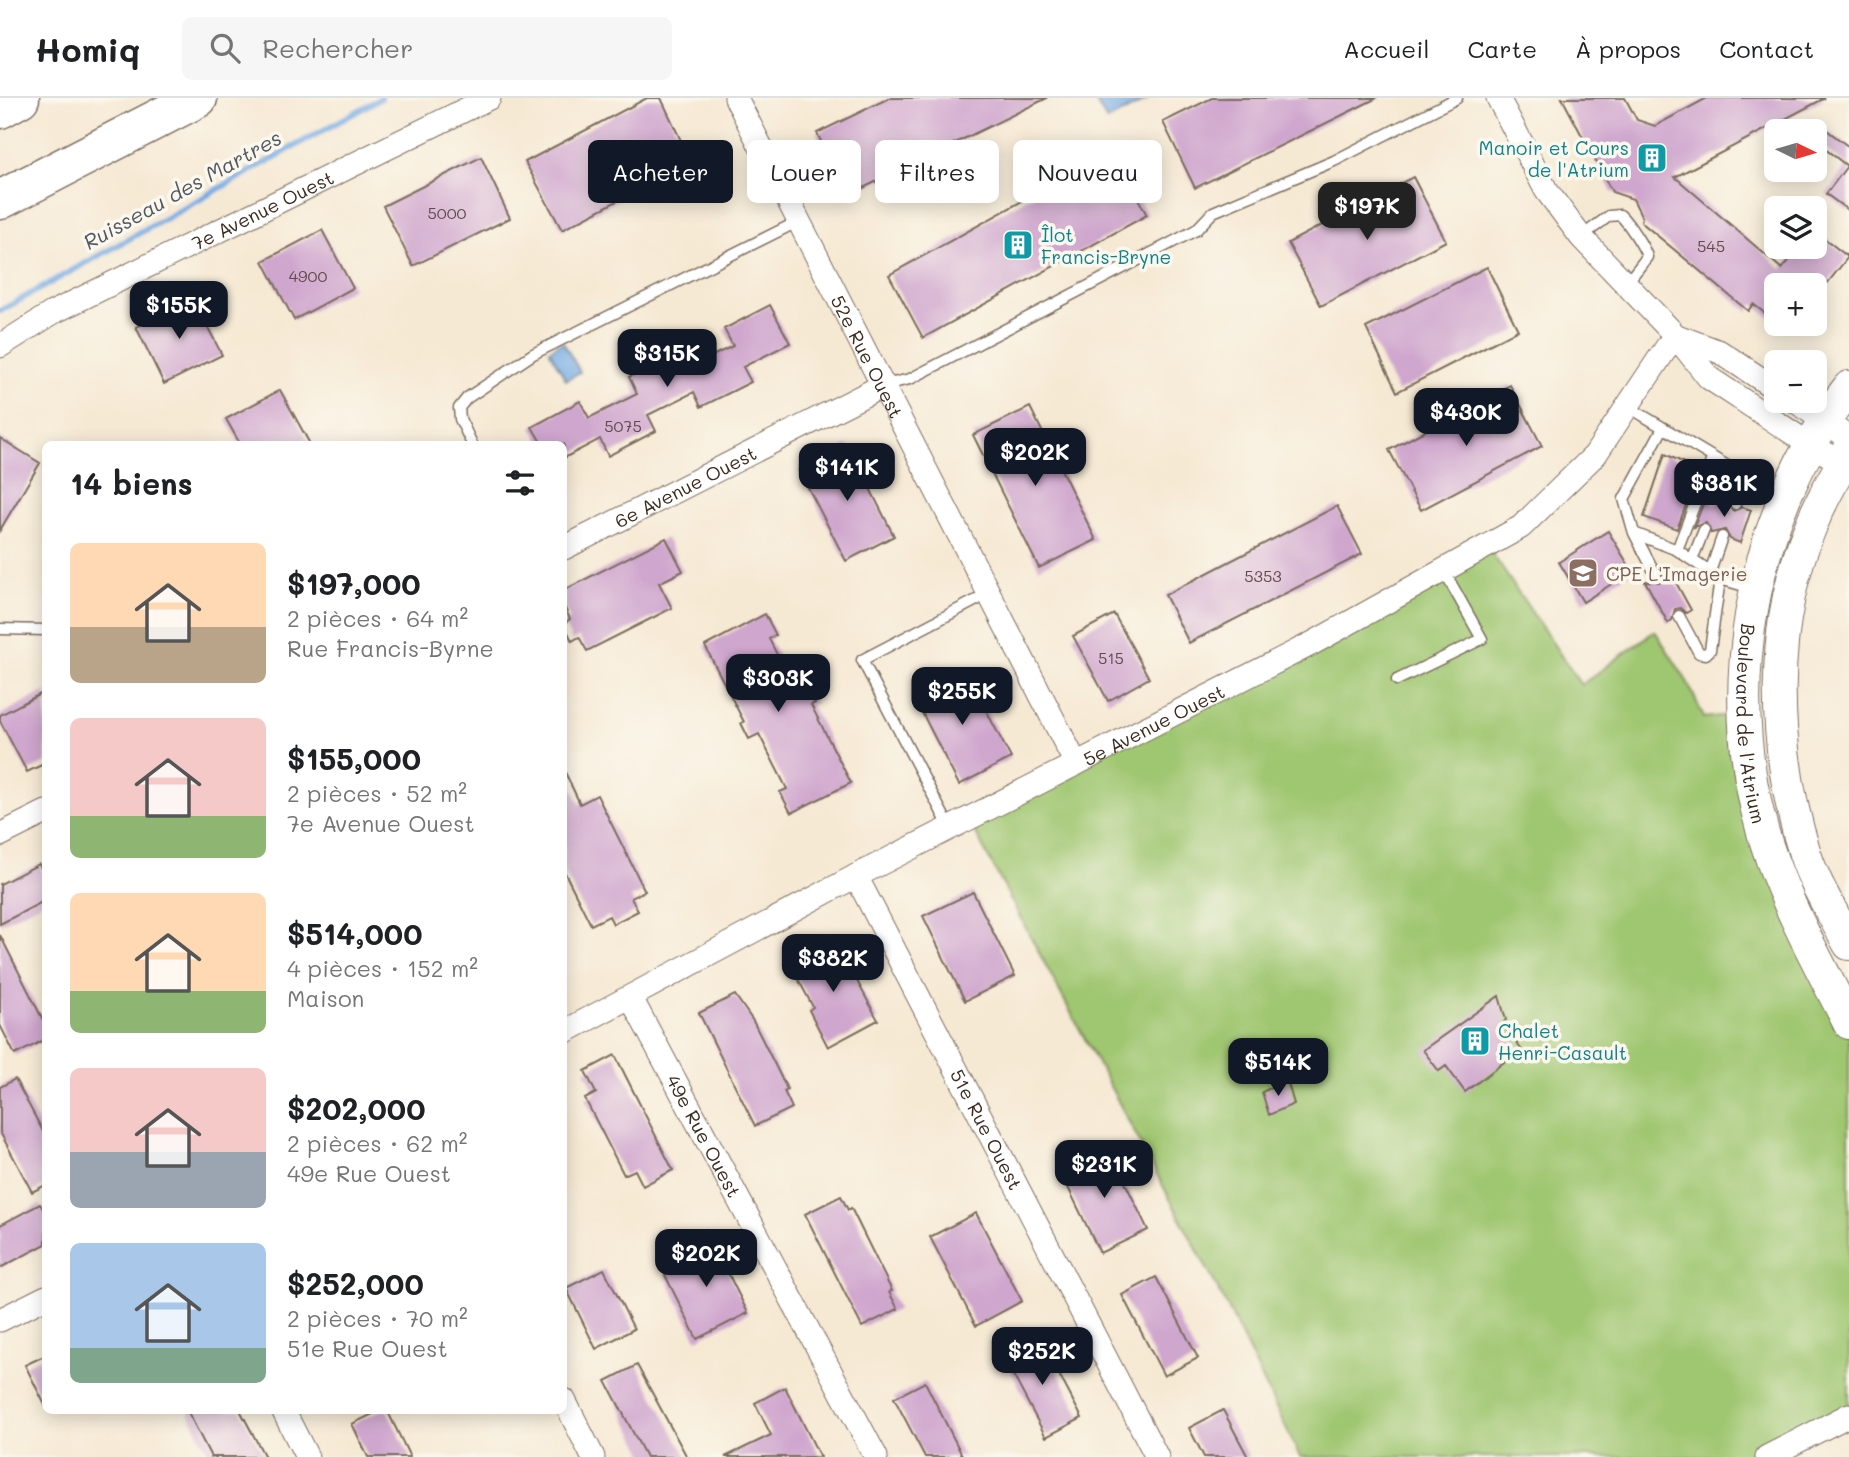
<!DOCTYPE html>
<html lang="fr">
<head>
<meta charset="utf-8">
<style>
  :root { --surface:#fff; --page:#f6f6f6; --text:#202124; --muted:#757577; --line:#e0e0e0; --accent:#111827 }
  body { margin:0; font-family:Mali,sans-serif; background:var(--page); color:var(--text); height:100vh; display:flex; flex-direction:column; font-size:26px; white-space:nowrap }
  * { box-sizing:border-box; margin:0 }
  p { font-size:23px; color:var(--muted) }
  .icon { flex:none; width:38px; height:38px; fill:none; stroke:currentColor; stroke-width:2; stroke-linecap:round; stroke-linejoin:round }
  .map { position:relative; flex:1; overflow:hidden }
  .drawer { position:absolute; left:42px; top:343px; width:525px; height:973px; display:flex; flex-direction:column; background:var(--surface); border-radius:10px; box-shadow:0 4px 18px #0003 }
  .drawer>* { flex:none }
  .hud { position:absolute; left:588px; top:42px; width:665px; height:63px; display:flex; gap:14px }
  .needle { width:46px; rotate:95deg }
  .tools { position:absolute; left:1764px; top:21px; display:grid; gap:14px }
  .tools a { display:grid; place-items:center; width:63px; height:63px; border-radius:10px; background:var(--surface); box-shadow:0 4px 18px #0003; font-size:35px }
  .price { position:absolute; translate:-50% -60px; padding:0 16px; border-radius:14px; background:var(--accent); color:#fff; font-size:23px; line-height:46px; filter:drop-shadow(0 2px 4px #0008) }
  .price::after { content:''; position:absolute; left:50%; top:42px; width:21px; height:16px; margin-left:-10px; background:inherit; clip-path:polygon(0 0,100% 0,50% 100%) }
  .price.on { background:#222; color:#fff }
  ul { padding:0; list-style:none }
  li { display:flex; align-items:center; gap:21px; height:175px; padding:0 28px }
  li span { display:grid; place-items:center; flex:none; width:196px; height:140px; border-radius:10px; color:#555 }
  li>.icon { margin-inline-start:auto }
  span .icon { width:84px; height:84px; fill:#fffc; stroke-width:1 }
  li b { font-size:30px }
  h2 { display:flex; justify-content:space-between; align-items:center; height:84px; padding:0 28px; font-size:30px }
  .tag { padding:0 24px; border-radius:10px; background:var(--surface); box-shadow:0 4px 18px #0003; font-size:24px; line-height:63px }
  .tag.on { background:var(--accent); color:#fff }
  header { display:flex; align-items:center; gap:42px; box-sizing:border-box; height:98px; padding:0 35px; background:var(--surface); border-bottom:2px solid var(--line) }
  header strong { font-size:33px }
  nav { display:flex; gap:38px; margin-inline-start:auto; font-size:24px }
  .search { width:490px; height:63px; background:var(--page); display:flex; align-items:center; gap:18px; box-sizing:border-box; padding:0 24px; border-radius:10px; color:var(--muted); font-size:26px }
  .map>svg:first-child { display:block }
  .green { fill:#9fc670; stroke:#6d7847; stroke-width:2 }
  .water { fill:#76ace4; stroke:#586b81; stroke-width:2 }
  .lines { fill:none; stroke-linecap:round; stroke-linejoin:round }
  .stream { stroke:#76ace4; stroke-width:6 }
  .building { fill:#cfa6ce }
  .lane-casing { stroke:#7c6d5e; stroke-width:13 }
  .street-casing { stroke:#7c6d5e; stroke-width:25 }
  .secondary-casing { stroke:#7c6d5e; stroke-width:34 }
  .highway-casing { stroke:#7c6d5e; stroke-width:41 }
  .lane { stroke:#fff; stroke-width:10 }
  .street { stroke:#fff; stroke-width:23 }
  .secondary { stroke:#fff; stroke-width:32 }
  .highway { stroke:#fff; stroke-width:38 }
  .labels { text-anchor:middle; dominant-baseline:central; stroke-width:7; stroke-linejoin:round; paint-order:stroke }
  .number-label { font-size:16px; fill:#60494a }
  .culture-label { font-size:19px; fill:#0d838f; stroke:#fbf7ec; text-anchor:start }
  .street-label { font-size:19px; fill:#3b2a1e; stroke:#fbf7ec }
  .education-label { font-size:19px; fill:#785e54; stroke:#fbf7ec; text-anchor:start }
  .water-label { font-size:21px; font-style:italic; fill:#505863; stroke:#fbf7ec }
</style>
</head>
<body>
<header>
<strong>Homiq</strong>
<div class="search"><svg class="icon" aria-label="search" viewBox="0 0 24 24"><circle cx="10" cy="10" r="6"/><path d="M15 15l6 6"/></svg>Rechercher</div>
<nav><a>Accueil</a><a>Carte</a><a>À propos</a><a>Contact</a></nav>
</header>
<div class="map">
<svg width="1849" height="1359" viewBox="0 0 1849 1359">
  <rect width="100%" height="100%" fill="#fbf7ec"/>
  <filter id="ink" filterUnits="userSpaceOnUse"><feTurbulence type="fractalNoise" baseFrequency=".0143" numOctaves="2"/><feDisplacementMap in="SourceGraphic" scale="14" xChannelSelector="R" yChannelSelector="G"/><feConvolveMatrix kernelMatrix="1 2 1 2 8 2 1 2 1" color-interpolation-filters="sRGB"/></filter>
  <filter id="wash" filterUnits="userSpaceOnUse"><feTurbulence type="fractalNoise" baseFrequency=".00686" numOctaves="4" result="noise"/><feDisplacementMap in="SourceGraphic" scale="28" xChannelSelector="R" yChannelSelector="G"/><feGaussianBlur stdDeviation="1.57" result="paint"/><feColorMatrix in="noise" values="0 0 0 0 0 0 0 0 0 0 0 0 0 0 0 0 0 1.4 0 .05"/><feComposite in="paint" operator="in"/></filter>
  <g filter="url(#wash)">
    <rect width="100%" height="100%" fill="#f6e9d4"/>
    <path class="green" d="M1487,448l94,139 74,-54 33,52 16,35 39,-5 10,81 96,229v392l-82,42h-467l-72,-149 -260,-489z"/>
    <path class="water" d="M1104,0h42l1,2 -40,21 -11,-19z
      M563,244l17,30 -14,8 -17,-30z"/>
    <g class="lines">
      <path class="stream" d="M0,213l381,-213"/>
    </g>
    <g id="blocks">
      <path class="building" d="M647,0h14l30,64 -129,68 -37,-68z
        M889,0h158l-200,98 -30,-63z
        M1212,0h165l-182,90 -32,-66z
        M1562,0h63l12,22 18,6 52,-28h118l-150,79 107,92 18,-22h15v-16l33,26 -22,28h-50v37l-23,-18 -5,7 -107,-89 1,-5 -9,-18 -21,-7z
        M1815,23l34,26v64l-23,-17 21,-28 -32,-25z
        M1112,53l35,64 -224,123 -34,-63z
        M481,59l29,61 -97,48 -30,-60z
        M1413,79l33,64 -125,65 -33,-63z
        M322,132l31,58 -59,32 -31,-59z
        M1487,169l31,63 -121,62 -31,-64z
        M193,200l29,57 -58,29 -28,-57z
        M770,207l20,38 -47,24 8,15 -50,25 -7,-15 -46,23 8,16 -48,25 -8,-17 -36,19v-14h-22l-10,-17 48,-26 9,17 48,-24 -8,-17 45,-24 9,17 50,-24 -9,-17z
        M1510,287l32,61 -121,64 -32,-60z
        M280,292l30,54h-70l-14,-25z
        M1030,309l66,133 -57,28 -66,-133z
        M0,340l40,25 -40,67z
        M848,347l46,91 -48,25 -47,-91z
        M1665,356l34,16 -22,59 -33,-12z
        M1707,396l7,10 9,-4 5,1 5,10 9,-4 9,3 -11,33 -10,-4 -5,-9 -14,3 -5,-10 -12,4z
        M1337,408l25,48 -173,89 -24,-48z
        M1608,433l24,40 -49,31 -24,-40z
        M666,440l17,33 -24,12 13,25 -85,43 -8,-14 -7,4 -8,-17 6,-5 -6,-13v-16z
        M1668,470l23,42 -5,3 -6,-5 -5,1 -3,11 -4,3 -23,-42 15,1 3,-11z
        M765,516l11,21 -7,4 28,55 10,-6 8,15 -4,2 40,78 -60,30 -11,-21 7,-3 -28,-55 -10,5 -8,-16 3,-1 -39,-76z
        M1114,516l35,64 -41,23 -35,-65z
        M964,570l47,90 -52,27 -46,-90z
        M46,593v72l-19,9 -27,-51v-6z
        M564,672l16,34 17,-9 48,96 -14,7 7,13 -25,13 -4,-8 -18,9 -27,-54z
        M39,766l7,14v22l-46,24v-40z
        M973,794l42,84 -50,25 -42,-85z
        M0,837l46,91v13l-31,16 -15,-30z
        M835,842l43,80 -50,27 -19,-37 4,-3 -23,-43z
        M735,897l18,26 34,68 -3,2 8,17 -37,18 -56,-113z
        M1499,898l7,24 -4,4 19,25 -56,43 -19,-26 -7,5 -16,-21z
        M615,957l58,115 -30,16 -8,-16 -11,5 -39,-76 11,-6 -11,-22z
        M15,981l31,58v48l-14,7 -32,-60v-45z
        M1287,982l7,24 -25,11 -7,-23z
        M1108,1049l40,83 -48,23 -40,-82z
        M841,1098l7,14 3,-2 41,83 -3,1 9,17 -36,18 -57,-113z
        M40,1106l6,10v30l-46,24v-43z
        M976,1115l46,88 -46,25 -46,-89z
        M708,1135l40,80 -51,26 -32,-64 27,-14 -8,-16z
        M604,1171l30,60 -38,20 -30,-61z
        M1156,1179l42,81 -34,18 -42,-81z
        M1039,1238l43,82 -36,19 -43,-81z
        M46,1257v52l-21,-42z
        M637,1267l50,92h-41l-40,-76z
        M925,1284l38,75h-38l-31,-59z
        M785,1289l35,70h-95l46,-22 -16,-32z
        M187,1312h53l25,47h-54z
        M381,1312h6l23,47h-42l-16,-33z
        M1223,1312l25,47h-44l-15,-29z"/>
    </g>
  </g>
  <g filter="url(#ink)">
    <use href="#blocks" fill-opacity="0" stroke="#7c6d5e" stroke-width="2"/>
    <g class="lines">
      <g class="lane-casing">
        <path id="lane" d="M1581,139l28,-21 11,-1c7,6 25,33 27,42l-21,27
          M884,287l26,-6 286,-149 17,-18 121,-51 123,-63
          M1627,308l154,92
          M1663,330l-39,71 10,34 43,17
          M472,346l-12,-25 -1,-11 8,-10 66,-44 266,-133
          M1712,361l-35,91 43,29 35,10
          M1716,399l12,-30
          M1735,406l11,-26
          M1634,435l22,42
          M1692,462l12,-30
          M1710,474l12,-35
          M1679,518l20,37 7,1 4,-4 10,-71
          M0,531l46,1
          M1397,582l85,-41 -38,-68
          M950,730l-88,-168 126,-66"/>
      </g>
      <g class="street-casing">
        <g id="street">
          <path id="s1" d="M736,0l340,666"/>
          <path d="M1498,0l48,92 35,47 94,98 34,43 100,66 34,19"/>
          <path d="M1677,238l43,16 56,37"/>
          <path id="s2" d="M0,248l52,-33 437,-215"/>
          <path d="M1795,303l54,37"/>
          <path id="s3" d="M564,450l320,-163"/>
          <path d="M0,737l46,-23"/>
          <path id="s4" d="M856,778l301,581"/>
          <path id="s5" d="M631,900l245,459"/>
          <path id="s6" d="M564,934l292,-156 457,-233 208,-116 74,-72 80,-120"/>
          <path d="M0,1222l46,-23"/>
          <path d="M564,1302l29,57"/>
          <path d="M283,1312l24,47"/>
          <path d="M1767,1359l82,-42"/>
        </g>
      </g>
      <g class="secondary-casing">
        <g id="secondary">
          <path id="s7" d="M1849,289c-101,130 -134,317 -77,473 20,56 50,109 77,163"/>
          <path d="M1849,352c-12,24 -26,46 -36,71 -45,102 -41,227 -8,333 10,31 29,61 44,90"/>
        </g>
      </g>
      <g class="highway-casing">
        <path id="highway" d="M0,11l20,-11
          M0,102l198,-102"/>
      </g>
      <use href="#lane" class="lane"/>
      <use href="#street" class="street"/>
      <use href="#secondary" class="secondary"/>
      <use href="#highway" class="highway"/>
    </g>
  </g>
  <defs>
    <g id="building-square" transform="scale(1.575)"><rect x="-9" y="-9" width="18" height="18" rx="4" fill="#0f9aa8" stroke="#fbf7ec"/><path d="M-4-6H4V6H1V3H-1V6H-4ZM-2.5-4.3h1.7v1.8h-1.7ZM.8-4.3h1.7v1.8H.8ZM-2.5-1h1.7V.8h-1.7ZM.8-1h1.7V.8H.8Z" fill="#fff"/></g>
    <g id="school-square" transform="scale(1.575)"><rect x="-9" y="-9" width="18" height="18" rx="4" fill="#8d6e63" stroke="#fbf7ec"/><path d="M0-5L7-2L0 1L-7-2ZM-4 1L0 2.5L4 1V4Q0 6-4 4Z" fill="#fff"/></g>
  </defs>
  <g fill-rule="evenodd">
    <use href="#building-square" x="1652" y="60"/>
    <use href="#building-square" x="1018" y="147"/>
    <use href="#school-square" x="1583" y="475"/>
    <use href="#building-square" x="1475" y="943"/>
  </g>
  <g class="labels">
    <g class="number-label">
      <text x="447" y="114">5000</text>
      <text x="1711" y="147">545</text>
      <text x="308" y="177">4900</text>
      <text x="623" y="327">5075</text>
      <text x="1263" y="477">5353</text>
      <text x="1111" y="559">515</text>
    </g>
    <g class="culture-label">
      <text x="1629" y="49" text-anchor="end">Manoir et Cours<tspan x="1629" dy="22">de l'Atrium</tspan></text>
      <text x="1041" y="136">Îlot<tspan x="1041" dy="22">Francis-Bryne</tspan></text>
      <text x="1498" y="932">Chalet<tspan x="1498" dy="22">Henri-Casault</tspan></text>
    </g>
    <g class="street-label">
      <text stroke="none"><textPath href="#s2" startOffset="296">7e Avenue Ouest</textPath></text>
      <text stroke="none"><textPath href="#s1" startOffset="290">52e Rue Ouest</textPath></text>
      <text stroke="none"><textPath href="#s3" startOffset="136">6e Avenue Ouest</textPath></text>
      <text stroke="none"><textPath href="#s7" startOffset="360">Boulevard de l'Atrium</textPath></text>
      <text stroke="none"><textPath href="#s6" startOffset="665">5e Avenue Ouest</textPath></text>
      <text stroke="none"><textPath href="#s4" startOffset="285">51e Rue Ouest</textPath></text>
      <text stroke="none"><textPath href="#s5" startOffset="156">49e Rue Ouest</textPath></text>
    </g>
    <g class="education-label">
      <text x="1606" y="475">CPE L'Imagerie</text>
    </g>
    <g class="water-label">
      <text transform="translate(182 91) rotate(-29)">Ruisseau des Martres</text>
    </g>
  </g>
</svg>
<div class="tools">
<a><svg class="needle" viewBox="-14 -14 28 28"><path d="M0-13l5 13h-10z" fill="#e53935"/><path d="M0 13l5-13h-10z" fill="#757577"/></svg></a>
<a><svg class="icon" aria-label="layers" viewBox="0 0 24 24"><path d="M12 4l9 5-9 5-9-5zM3 14l9 5 9-5"/></svg></a>
<a>+</a>
<a>−</a>
</div>
<b class="price on" style="left:1367px;top:144px">$197K</b>
<b class="price" style="left:179px;top:243px">$155K</b>
<b class="price" style="left:667px;top:291px">$315K</b>
<b class="price" style="left:1466px;top:350px">$430K</b>
<b class="price" style="left:1035px;top:390px">$202K</b>
<b class="price" style="left:847px;top:405px">$141K</b>
<b class="price" style="left:1724px;top:421px">$381K</b>
<b class="price" style="left:778px;top:616px">$303K</b>
<b class="price" style="left:962px;top:629px">$255K</b>
<b class="price" style="left:833px;top:896px">$382K</b>
<b class="price" style="left:1278px;top:1000px">$514K</b>
<b class="price" style="left:1104px;top:1102px">$231K</b>
<b class="price" style="left:706px;top:1191px">$202K</b>
<b class="price" style="left:1042px;top:1289px">$252K</b>
<div class="hud">
<a class="tag on">Acheter</a>
<a class="tag">Louer</a>
<a class="tag">Filtres</a>
<a class="tag">Nouveau</a>
</div>
<section class="drawer">
<h2>14 biens<svg class="icon" aria-label="filters" viewBox="0 0 24 24"><path d="M4 7h16M4 17h16"/><circle cx="9" cy="7" r="2"/><circle cx="15" cy="17" r="2"/></svg></h2>
<ul>
<li><span style="background:linear-gradient(#ffd9b3 60%,#b9a48a 0)"><svg class="icon" aria-label="home" viewBox="0 0 24 24"><path d="M3 11l9-7 9 7M6 9v11h12V9"/></svg></span><div><b>$197,000</b><p>2 pièces · 64 m²</p><p>Rue Francis-Byrne</p></div></li>
<li><span style="background:linear-gradient(#f6c9c9 70%,#8fb573 0)"><svg class="icon" aria-label="home" viewBox="0 0 24 24"><path d="M3 11l9-7 9 7M6 9v11h12V9"/></svg></span><div><b>$155,000</b><p>2 pièces · 52 m²</p><p>7e Avenue Ouest</p></div></li>
<li><span style="background:linear-gradient(#ffd9b3 70%,#8fb573 0)"><svg class="icon" aria-label="home" viewBox="0 0 24 24"><path d="M3 11l9-7 9 7M6 9v11h12V9"/></svg></span><div><b>$514,000</b><p>4 pièces · 152 m²</p><p>Maison</p></div></li>
<li><span style="background:linear-gradient(#f6c9c9 60%,#9aa5b1 0)"><svg class="icon" aria-label="home" viewBox="0 0 24 24"><path d="M3 11l9-7 9 7M6 9v11h12V9"/></svg></span><div><b>$202,000</b><p>2 pièces · 62 m²</p><p>49e Rue Ouest</p></div></li>
<li><span style="background:linear-gradient(#a9c7e8 75%,#7fa58c 0)"><svg class="icon" aria-label="home" viewBox="0 0 24 24"><path d="M3 11l9-7 9 7M6 9v11h12V9"/></svg></span><div><b>$252,000</b><p>2 pièces · 70 m²</p><p>51e Rue Ouest</p></div></li>
</ul>
</section>
</div>
</body>
</html>
